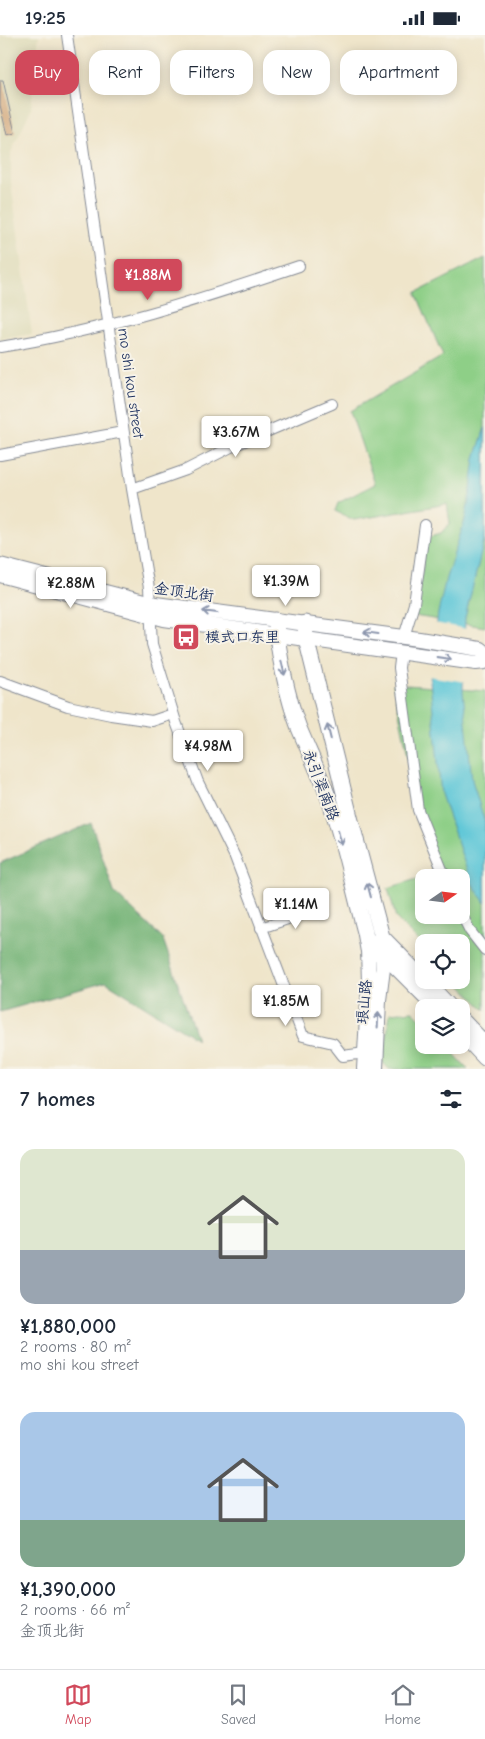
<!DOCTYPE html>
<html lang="en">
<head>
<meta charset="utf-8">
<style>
  :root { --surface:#fff; --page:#f2f2f3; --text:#1f2937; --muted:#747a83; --line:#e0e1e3; --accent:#d1495b }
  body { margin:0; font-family:"Comic Neue","LXGW WenKai TC",sans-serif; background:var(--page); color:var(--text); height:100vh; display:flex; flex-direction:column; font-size:19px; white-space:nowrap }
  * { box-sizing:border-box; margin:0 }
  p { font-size:16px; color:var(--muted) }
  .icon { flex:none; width:28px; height:28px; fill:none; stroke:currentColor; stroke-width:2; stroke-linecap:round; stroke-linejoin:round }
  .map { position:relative; height:1034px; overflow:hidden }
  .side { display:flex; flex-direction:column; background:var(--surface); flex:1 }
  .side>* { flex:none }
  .banner { position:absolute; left:15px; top:15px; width:455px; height:45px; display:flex; gap:10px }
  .needle { width:32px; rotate:76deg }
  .fabs { position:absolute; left:415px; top:834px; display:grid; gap:10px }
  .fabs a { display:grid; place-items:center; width:55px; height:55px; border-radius:10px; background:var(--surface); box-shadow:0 2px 12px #0003; font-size:25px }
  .price { position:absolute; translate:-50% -42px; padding:0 11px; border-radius:5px; background:#fff; color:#222; font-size:16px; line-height:32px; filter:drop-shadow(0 1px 2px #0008) }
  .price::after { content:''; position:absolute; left:50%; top:30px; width:15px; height:11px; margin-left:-8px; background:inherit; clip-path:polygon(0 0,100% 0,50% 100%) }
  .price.on { background:var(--accent); color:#fff }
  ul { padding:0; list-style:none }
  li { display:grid; align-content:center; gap:10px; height:265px; padding:0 20px }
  li span { display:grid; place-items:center; height:155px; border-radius:15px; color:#555 }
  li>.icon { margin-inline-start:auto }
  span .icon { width:90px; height:90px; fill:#fffc; stroke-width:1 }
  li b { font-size:21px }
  h2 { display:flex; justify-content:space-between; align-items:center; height:60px; padding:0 20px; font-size:21px }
  .tag { padding:0 18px; border-radius:15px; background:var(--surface); box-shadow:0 2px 12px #0003; font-size:18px; line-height:45px }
  .tag.on { background:var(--accent); color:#fff }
  .status { display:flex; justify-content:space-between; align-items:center; height:35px; padding:0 25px; background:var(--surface); direction:ltr }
  .status svg { height:14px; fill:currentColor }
  .tabs { display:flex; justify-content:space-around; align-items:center; height:70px; border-top:1px solid var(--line); background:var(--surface); font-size:14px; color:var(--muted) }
  .tabs a { display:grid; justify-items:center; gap:2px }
  .tabs .on { color:var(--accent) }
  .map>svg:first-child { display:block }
  .built { fill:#e0ddbb }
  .green { fill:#8ecf87; stroke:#547f72; fill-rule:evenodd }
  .forest { fill:#72b274; stroke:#467069 }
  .water { fill:#5cc6d7; stroke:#3c7a9a }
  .pier { fill:#efe5ca }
  .building { fill:#d6ae84 }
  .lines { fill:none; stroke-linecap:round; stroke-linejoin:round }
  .street-casing { stroke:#858a94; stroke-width:12 }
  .secondary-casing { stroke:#858a94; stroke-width:16 }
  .primary-casing { stroke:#858a94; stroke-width:17 }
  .street { stroke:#fff; stroke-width:10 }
  .secondary { stroke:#fff; stroke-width:14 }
  .primary { stroke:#fff; stroke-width:15 }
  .oneway { stroke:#8d97ae }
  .labels { text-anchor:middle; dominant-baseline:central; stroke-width:4; stroke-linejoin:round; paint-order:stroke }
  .street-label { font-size:15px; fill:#1b2f5e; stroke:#f7f3e8 }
  .poi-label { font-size:15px; fill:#1b2f5e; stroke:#f7f3e8; text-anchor:start }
</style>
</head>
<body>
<div class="status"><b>19:25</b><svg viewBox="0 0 49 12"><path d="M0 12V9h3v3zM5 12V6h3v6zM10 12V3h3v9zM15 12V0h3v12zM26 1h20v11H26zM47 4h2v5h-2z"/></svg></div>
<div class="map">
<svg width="485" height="1034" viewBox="0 0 485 1034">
  <rect width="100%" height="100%" fill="#f7f3e8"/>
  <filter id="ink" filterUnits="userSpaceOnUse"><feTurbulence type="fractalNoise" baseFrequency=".02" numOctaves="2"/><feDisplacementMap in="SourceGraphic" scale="10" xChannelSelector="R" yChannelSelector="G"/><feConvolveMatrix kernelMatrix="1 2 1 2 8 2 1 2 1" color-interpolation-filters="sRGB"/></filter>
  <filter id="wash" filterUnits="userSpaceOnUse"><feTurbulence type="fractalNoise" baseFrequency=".0096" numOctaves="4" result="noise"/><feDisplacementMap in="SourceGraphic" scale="20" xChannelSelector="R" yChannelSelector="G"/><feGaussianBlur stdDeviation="1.12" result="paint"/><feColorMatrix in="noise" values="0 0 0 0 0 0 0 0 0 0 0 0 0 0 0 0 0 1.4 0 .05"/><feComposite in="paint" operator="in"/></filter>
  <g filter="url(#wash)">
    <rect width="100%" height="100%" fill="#efe5ca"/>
    <path class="built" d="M0,0h39l-8,74 -20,43v31l21,151 -32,5z"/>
    <path class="green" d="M485,223v369l-71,-11 14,-79 13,-4 9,-10 -3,-19 -93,16 -19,-9 3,-8 37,-19 -25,-73 93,-55 -27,-63z
      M393,649l92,7v319l-29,-30h5v-37h-37v4l-28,-29 -8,-30 45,-14zM424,842h37v38h-37z
      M413,976l11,11v23h22l22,24h-79l-6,-6 7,-50z"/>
    <path class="forest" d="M91,788l23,69 49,47 34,100 -91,-57 -106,30v-149z"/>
    <path class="water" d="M485,393v109l-20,81 -2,74 9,88 13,43v80l-14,-21 -30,-88 -11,-114 8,-67 8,-35 19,-58 6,-31 4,-31z"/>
    <path class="pier" d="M434,588l33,6 -1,53 -38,-6z"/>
    <g id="blocks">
      <path class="building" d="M0,45h3l12,53 -8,2 -7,-30z"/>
    </g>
  </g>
  <g filter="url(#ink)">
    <use href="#blocks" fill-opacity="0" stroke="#858a94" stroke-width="1"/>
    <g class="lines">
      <g class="street-casing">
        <path id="street" d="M67,0l65,454 17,99 3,56 24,78 22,60 37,75 68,179 30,7 10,13 22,-3
          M0,312c102,-16 201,-48 299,-81
          M0,420l123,-23
          M132,454l54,-19 47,-24 99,-42
          M404,602l10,-33 11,-79
          M401,617l-2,16 19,142 27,67
          M0,646l68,25 43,9 41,6 21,-7
          M461,878l9,18 15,19
          M261,893l62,-21"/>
      </g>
      <g class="secondary-casing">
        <path id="secondary" d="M0,530l148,38 271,36 61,10 5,4
          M0,540l164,44 312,44 9,-1
          M364,1034l5,-86 -1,-34
          M376,1034l3,-69 4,-31 -1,-21"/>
      </g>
      <g class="primary-casing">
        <path id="primary" d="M276,585c1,30 12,80 23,108 10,24 21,47 30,71 15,43 24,89 36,133l3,17
          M305,588l1,15 44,179 32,120
          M375,908l7,-6 42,43
          M368,914l15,6 6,5 47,47
          M431,952l19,20
          M461,984l24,25
          M468,1005l17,18"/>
      </g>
      <use href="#street" class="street"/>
      <use href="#secondary" class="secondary"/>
      <use href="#primary" class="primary"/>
    </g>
    <defs><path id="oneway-shaft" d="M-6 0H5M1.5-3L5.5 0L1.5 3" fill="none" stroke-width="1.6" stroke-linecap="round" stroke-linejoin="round" transform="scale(1.25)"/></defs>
    <g class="oneway">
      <use href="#oneway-shaft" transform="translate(210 577) rotate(-173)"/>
      <use href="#oneway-shaft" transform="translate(371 598) rotate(-172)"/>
      <use href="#oneway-shaft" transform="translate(444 623) rotate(8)"/>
      <use href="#oneway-shaft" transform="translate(283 633) rotate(77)"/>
      <use href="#oneway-shaft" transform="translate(329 697) rotate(-104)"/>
      <use href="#oneway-shaft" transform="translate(340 803) rotate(75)"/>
      <use href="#oneway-shaft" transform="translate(369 855) rotate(-105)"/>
      <use href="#oneway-shaft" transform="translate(378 985) rotate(-87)"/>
    </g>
  </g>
  <defs>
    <g id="bus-square" transform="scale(1.4375)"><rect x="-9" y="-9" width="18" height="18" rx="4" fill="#d1495b" stroke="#f7f3e8"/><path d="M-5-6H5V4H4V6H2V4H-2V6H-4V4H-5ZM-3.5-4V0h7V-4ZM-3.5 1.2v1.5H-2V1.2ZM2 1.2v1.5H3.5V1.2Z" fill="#fff"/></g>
  </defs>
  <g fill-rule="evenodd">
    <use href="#bus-square" x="186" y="602"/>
  </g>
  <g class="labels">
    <g class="street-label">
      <text transform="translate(131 348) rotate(82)">mo shi kou street</text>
      <text transform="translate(184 557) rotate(8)">金顶北街</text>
      <text transform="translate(321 750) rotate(69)">永引渠南路</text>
      <text transform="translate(364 967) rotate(-85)">琅山路</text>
    </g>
    <g class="poi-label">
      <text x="205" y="602">模式口东里</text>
    </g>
  </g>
</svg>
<div class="fabs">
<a><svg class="needle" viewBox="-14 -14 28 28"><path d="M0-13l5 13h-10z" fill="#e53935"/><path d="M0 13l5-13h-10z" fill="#747a83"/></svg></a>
<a><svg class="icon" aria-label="locate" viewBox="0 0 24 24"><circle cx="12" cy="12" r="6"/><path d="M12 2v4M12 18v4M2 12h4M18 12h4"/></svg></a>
<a><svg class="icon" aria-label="layers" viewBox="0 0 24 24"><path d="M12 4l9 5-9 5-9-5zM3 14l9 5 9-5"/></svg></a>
</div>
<b class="price on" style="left:148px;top:266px">¥1.88M</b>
<b class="price" style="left:236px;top:423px">¥3.67M</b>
<b class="price" style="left:286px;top:572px">¥1.39M</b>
<b class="price" style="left:71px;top:574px">¥2.88M</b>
<b class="price" style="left:208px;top:737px">¥4.98M</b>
<b class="price" style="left:296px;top:895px">¥1.14M</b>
<b class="price" style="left:286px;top:992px">¥1.85M</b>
<div class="banner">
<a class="tag on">Buy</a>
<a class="tag">Rent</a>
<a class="tag">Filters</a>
<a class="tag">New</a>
<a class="tag">Apartment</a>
</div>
</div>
<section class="side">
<h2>7 homes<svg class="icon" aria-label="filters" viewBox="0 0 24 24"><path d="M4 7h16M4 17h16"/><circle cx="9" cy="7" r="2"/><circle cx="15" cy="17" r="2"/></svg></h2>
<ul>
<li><span style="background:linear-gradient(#dfe7d0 65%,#9aa5b1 0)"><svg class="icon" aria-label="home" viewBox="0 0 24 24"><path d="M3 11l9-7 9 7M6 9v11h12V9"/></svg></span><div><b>¥1,880,000</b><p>2 rooms · 80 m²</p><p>mo shi kou street</p></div></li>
<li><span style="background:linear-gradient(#a9c7e8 70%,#7fa58c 0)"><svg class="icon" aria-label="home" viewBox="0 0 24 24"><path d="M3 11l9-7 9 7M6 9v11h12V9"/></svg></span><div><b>¥1,390,000</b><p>2 rooms · 66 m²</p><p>金顶北街</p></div></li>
</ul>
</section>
<nav class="tabs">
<a class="on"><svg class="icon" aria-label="map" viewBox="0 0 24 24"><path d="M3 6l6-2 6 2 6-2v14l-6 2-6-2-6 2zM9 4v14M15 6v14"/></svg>Map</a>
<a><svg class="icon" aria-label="saved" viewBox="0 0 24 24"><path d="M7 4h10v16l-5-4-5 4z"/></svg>Saved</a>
<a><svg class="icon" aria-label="home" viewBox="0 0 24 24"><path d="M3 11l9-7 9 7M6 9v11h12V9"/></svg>Home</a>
</nav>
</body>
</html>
